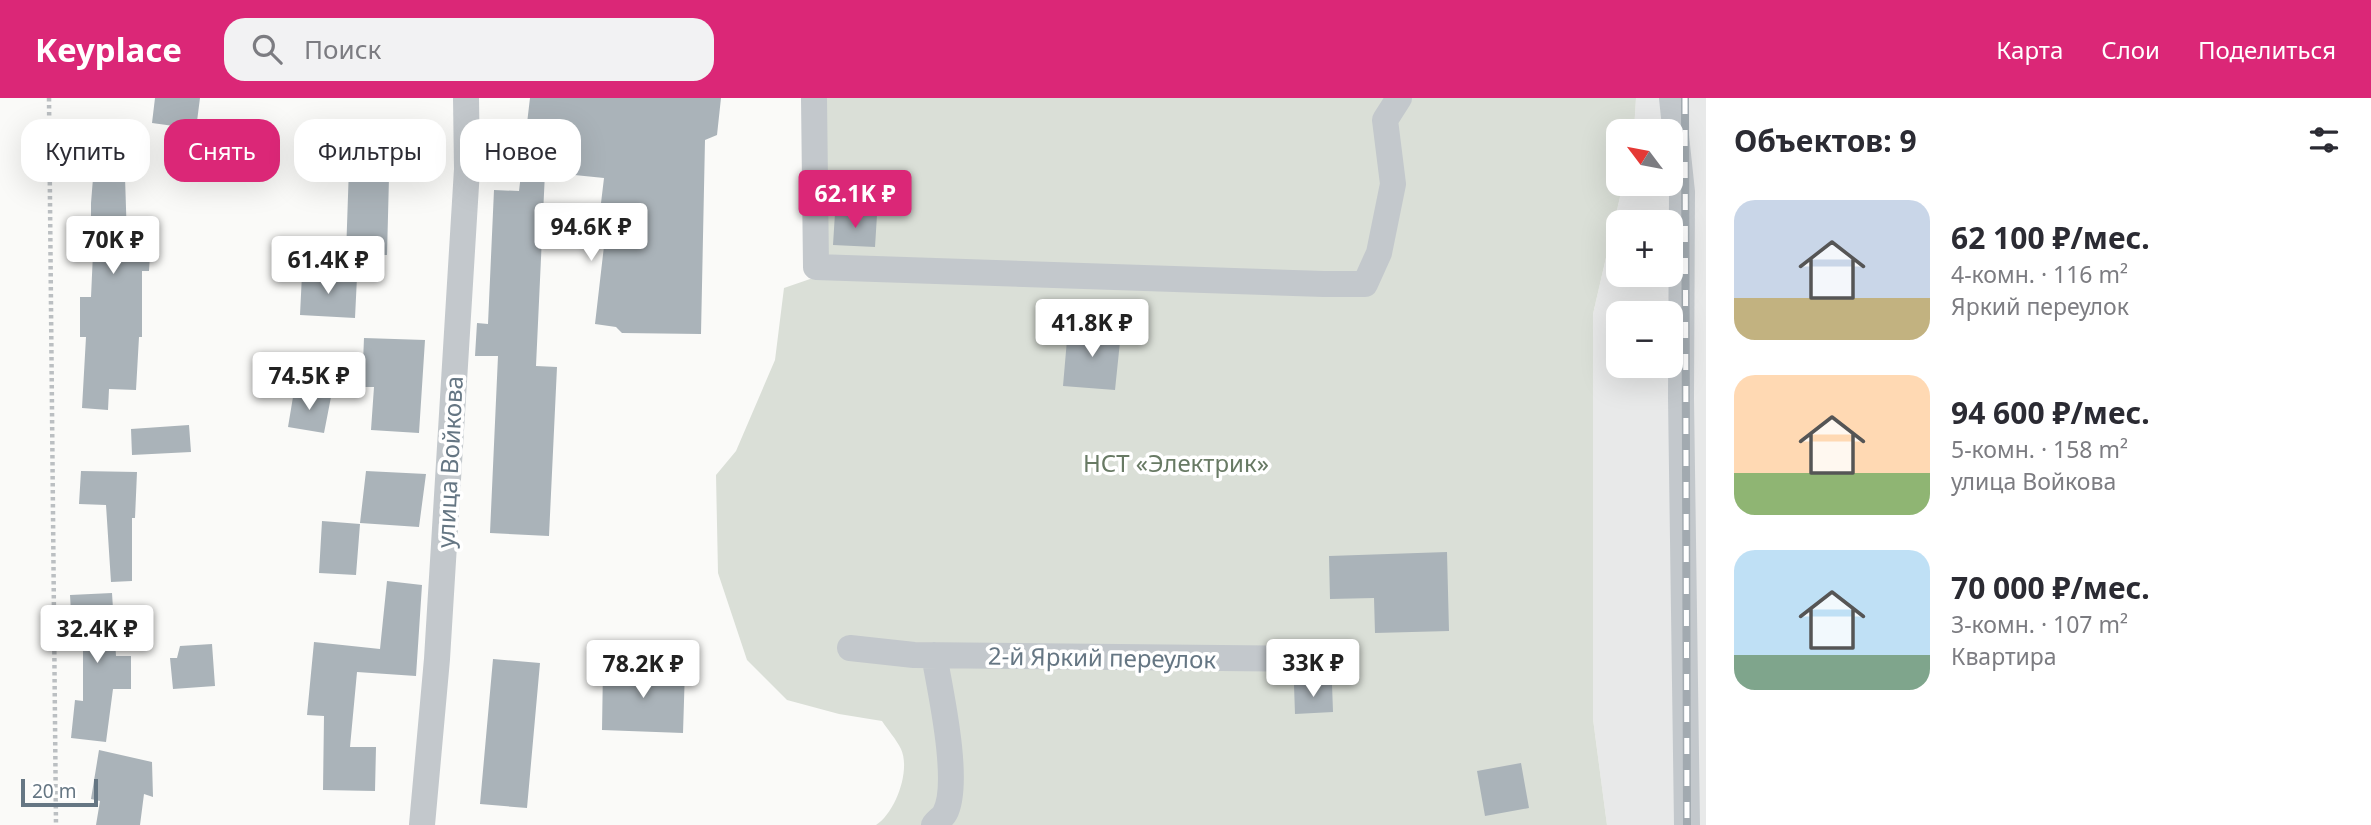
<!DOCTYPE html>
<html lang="ru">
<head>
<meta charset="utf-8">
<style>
  :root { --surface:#fff; --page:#f2f2f3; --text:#2b2b33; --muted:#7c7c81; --accent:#db2777 }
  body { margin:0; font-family:"Noto Sans",sans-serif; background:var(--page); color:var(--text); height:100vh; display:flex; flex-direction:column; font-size:26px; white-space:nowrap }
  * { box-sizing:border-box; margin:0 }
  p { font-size:23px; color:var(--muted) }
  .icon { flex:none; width:38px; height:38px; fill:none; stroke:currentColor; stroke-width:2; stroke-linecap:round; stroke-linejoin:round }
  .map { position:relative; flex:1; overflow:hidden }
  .drawer { display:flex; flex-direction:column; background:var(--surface); width:665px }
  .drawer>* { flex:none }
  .guide { position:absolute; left:21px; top:21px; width:665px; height:63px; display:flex; gap:14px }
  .needle { width:46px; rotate:302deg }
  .controls { position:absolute; left:1606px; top:21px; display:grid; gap:14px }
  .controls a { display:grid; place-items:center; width:77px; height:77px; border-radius:14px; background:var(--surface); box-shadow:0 7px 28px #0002; font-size:35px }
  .scale { position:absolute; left:21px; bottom:18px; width:77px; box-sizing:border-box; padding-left:7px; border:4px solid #657683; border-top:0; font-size:19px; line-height:24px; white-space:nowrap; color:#657683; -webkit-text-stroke:5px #fff; paint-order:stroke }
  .price { position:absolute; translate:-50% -60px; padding:0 16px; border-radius:7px; background:#fff; color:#222; font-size:23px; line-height:46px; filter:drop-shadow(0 2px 4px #0008) }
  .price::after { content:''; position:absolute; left:50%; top:42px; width:21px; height:16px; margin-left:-10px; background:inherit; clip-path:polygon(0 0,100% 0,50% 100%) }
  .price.current { background:var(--accent); color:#fff }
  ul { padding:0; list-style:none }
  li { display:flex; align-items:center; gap:21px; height:175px; padding:0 28px }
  li span { display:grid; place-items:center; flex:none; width:196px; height:140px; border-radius:21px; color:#555 }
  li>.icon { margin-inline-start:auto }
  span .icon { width:84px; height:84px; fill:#fffc; stroke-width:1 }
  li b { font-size:30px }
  h2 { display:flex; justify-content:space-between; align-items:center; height:84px; padding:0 28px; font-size:30px }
  .chip { padding:0 24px; border-radius:21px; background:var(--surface); box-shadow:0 7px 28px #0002; font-size:24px; line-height:63px }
  .chip.current { background:var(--accent); color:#fff }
  header { display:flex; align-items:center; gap:42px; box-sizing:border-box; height:98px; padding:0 35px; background:var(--accent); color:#fff }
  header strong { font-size:33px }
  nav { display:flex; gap:38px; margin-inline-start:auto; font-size:24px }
  .search { width:490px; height:63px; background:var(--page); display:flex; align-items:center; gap:18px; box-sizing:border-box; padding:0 24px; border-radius:21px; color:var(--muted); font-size:26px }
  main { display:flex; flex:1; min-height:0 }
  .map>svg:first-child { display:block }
  .built { fill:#e8e9e9; fill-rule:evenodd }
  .green { fill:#dadfd7 }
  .building { fill:#aab3b9 }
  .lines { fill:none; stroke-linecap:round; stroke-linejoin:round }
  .path { stroke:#bbbfc2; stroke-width:4.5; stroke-dasharray:3.5 3.5; stroke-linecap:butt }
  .minor { stroke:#c3c8cc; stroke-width:26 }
  .rail-casing { stroke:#a2aab0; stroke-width:8 }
  .rail { stroke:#fff; stroke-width:5; stroke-dasharray:16; stroke-linecap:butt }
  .labels { text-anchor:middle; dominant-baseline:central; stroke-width:7; stroke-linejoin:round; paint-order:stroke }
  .street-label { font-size:24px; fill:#657683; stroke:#fff }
  .park-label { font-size:24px; fill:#687a64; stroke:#fff }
</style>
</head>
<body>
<header>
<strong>Keyplace</strong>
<div class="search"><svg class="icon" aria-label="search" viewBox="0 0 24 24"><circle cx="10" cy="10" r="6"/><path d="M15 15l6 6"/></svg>Поиск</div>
<nav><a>Карта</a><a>Слои</a><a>Поделиться</a></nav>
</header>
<main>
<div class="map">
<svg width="1706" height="727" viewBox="0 0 1706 727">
  <rect width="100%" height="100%" fill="#fafaf8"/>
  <path class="built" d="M1636,0h70v727h-99l-14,-106v-405l30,-130h48v-53h-37zM1619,124h52v53h-52zM1619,215h52v53h-52z"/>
  <path class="green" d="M826,0h810l-2,33h-15v53h4l-30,130v405l14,106h-731c19,-12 35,-54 25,-76 -5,-10 -13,-19 -19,-28l-43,-7 -52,-14 -40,-40 -29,-87 -2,-98 20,-24 39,-91 9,-72 29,-10z"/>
  <path class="building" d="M155,0h45l-4,31 -44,-6z
    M530,0h191l-4,37 -12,5 -4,194 -79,-1 -6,-6 -21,-3 9,-78 -8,-1 8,-67 -59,-6 -9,194 21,1 -8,169 -59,-3 8,-177h-23l2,-33 11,1 6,-134 25,1z
    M97,31l41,2 -3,46h-10l2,62 24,2 -2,30h-7v66h-3l-3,53 -27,-1 -1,21 -26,-2 4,-71h-6v-40h11l3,-66h-3v-28z
    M350,39l40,1 -3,117h-41z
    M835,115l42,2 -2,32 -42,-2z
    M302,176l55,3 -2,41 -55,-3z
    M1068,230l53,4 -6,58 -52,-4z
    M364,240l61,2 -6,93 -48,-3 3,-43h-12z
    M294,293l37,6 -7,36 -36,-6z
    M189,327l2,27 -59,3 -1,-26z
    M81,373l56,1 -2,46h-3v63l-21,1 -5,-77 -27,-1z
    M366,373l60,3 -7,53 -59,-4z
    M322,423l38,3 -4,51 -37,-2z
    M1447,454l2,79 -74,2 -1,-35 -44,1 -1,-43z
    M387,483l35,4 -6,91 -59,-4 -7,75h26l-1,44 -52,-1 1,-74 -17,-1 7,-73 66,7z
    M112,495l4,63h15v33h-18l-7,53 -35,-4 4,-38 8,1v-72l-11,1 -2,-35z
    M212,546l3,42 -42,3 -3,-31h7l3,-12z
    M493,561l47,4 -13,145 -47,-4z
    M603,569l82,2 -2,64 -81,-3z
    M1332,586l1,28 -38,2 -1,-29z
    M99,652l53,12 1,35 -9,-3 -4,31h-44l4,-24 -9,-2z
    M1521,665l8,45 -44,8 -8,-45z"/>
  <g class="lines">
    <path class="path" d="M49,0l7,727"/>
    <path class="minor" d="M814,0l2,169 508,17h41l14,-31 14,-69 -8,-64 14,-22
      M1672,0l10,94 -1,206 6,427
      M850,550l64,7 399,4
      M934,557c6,34 27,128 11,158 -2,4 -8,8 -11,12
      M422,727l15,-166 30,-490 -1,-71"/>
    <g class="rail-casing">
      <path id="rail" d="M1685,0l2,727"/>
    </g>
    <use href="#rail" class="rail"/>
  </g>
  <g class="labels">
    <g class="street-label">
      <text transform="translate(449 364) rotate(-87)">улица Войкова</text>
      <text transform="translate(1102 559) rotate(1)">2-й Яркий переулок</text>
    </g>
    <g class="park-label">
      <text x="1176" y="364">НСТ «Электрик»</text>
    </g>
  </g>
</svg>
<div class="controls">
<a><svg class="needle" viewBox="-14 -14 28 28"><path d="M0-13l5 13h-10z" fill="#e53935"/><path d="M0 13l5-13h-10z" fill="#7c7c81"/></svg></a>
<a>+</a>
<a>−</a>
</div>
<div class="scale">20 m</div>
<b class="price current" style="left:855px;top:132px">62.1K ₽</b>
<b class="price" style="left:591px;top:165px">94.6K ₽</b>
<b class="price" style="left:113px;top:178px">70K ₽</b>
<b class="price" style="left:328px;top:198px">61.4K ₽</b>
<b class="price" style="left:1092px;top:261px">41.8K ₽</b>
<b class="price" style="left:309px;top:314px">74.5K ₽</b>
<b class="price" style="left:97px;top:567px">32.4K ₽</b>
<b class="price" style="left:1313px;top:601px">33K ₽</b>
<b class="price" style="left:643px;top:602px">78.2K ₽</b>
<div class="guide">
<a class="chip">Купить</a>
<a class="chip current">Снять</a>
<a class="chip">Фильтры</a>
<a class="chip">Новое</a>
</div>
</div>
<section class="drawer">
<h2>Объектов: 9<svg class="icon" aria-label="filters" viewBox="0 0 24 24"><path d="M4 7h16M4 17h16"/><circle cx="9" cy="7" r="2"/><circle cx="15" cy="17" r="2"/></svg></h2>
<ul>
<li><span style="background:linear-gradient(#c9d6e8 70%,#c2b280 0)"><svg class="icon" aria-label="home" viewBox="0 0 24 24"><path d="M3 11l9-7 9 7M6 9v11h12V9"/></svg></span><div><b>62 100 ₽/мес.</b><p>4-комн. · 116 m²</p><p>Яркий переулок</p></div></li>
<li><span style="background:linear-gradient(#ffd9b3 70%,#8fb573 0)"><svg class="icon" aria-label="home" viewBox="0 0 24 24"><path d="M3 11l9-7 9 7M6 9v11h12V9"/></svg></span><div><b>94 600 ₽/мес.</b><p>5-комн. · 158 m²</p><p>улица Войкова</p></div></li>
<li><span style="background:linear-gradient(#bfe0f5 75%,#7fa58c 0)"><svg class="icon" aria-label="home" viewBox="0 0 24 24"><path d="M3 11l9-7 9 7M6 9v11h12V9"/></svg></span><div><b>70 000 ₽/мес.</b><p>3-комн. · 107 m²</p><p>Квартира</p></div></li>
</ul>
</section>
</main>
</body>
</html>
